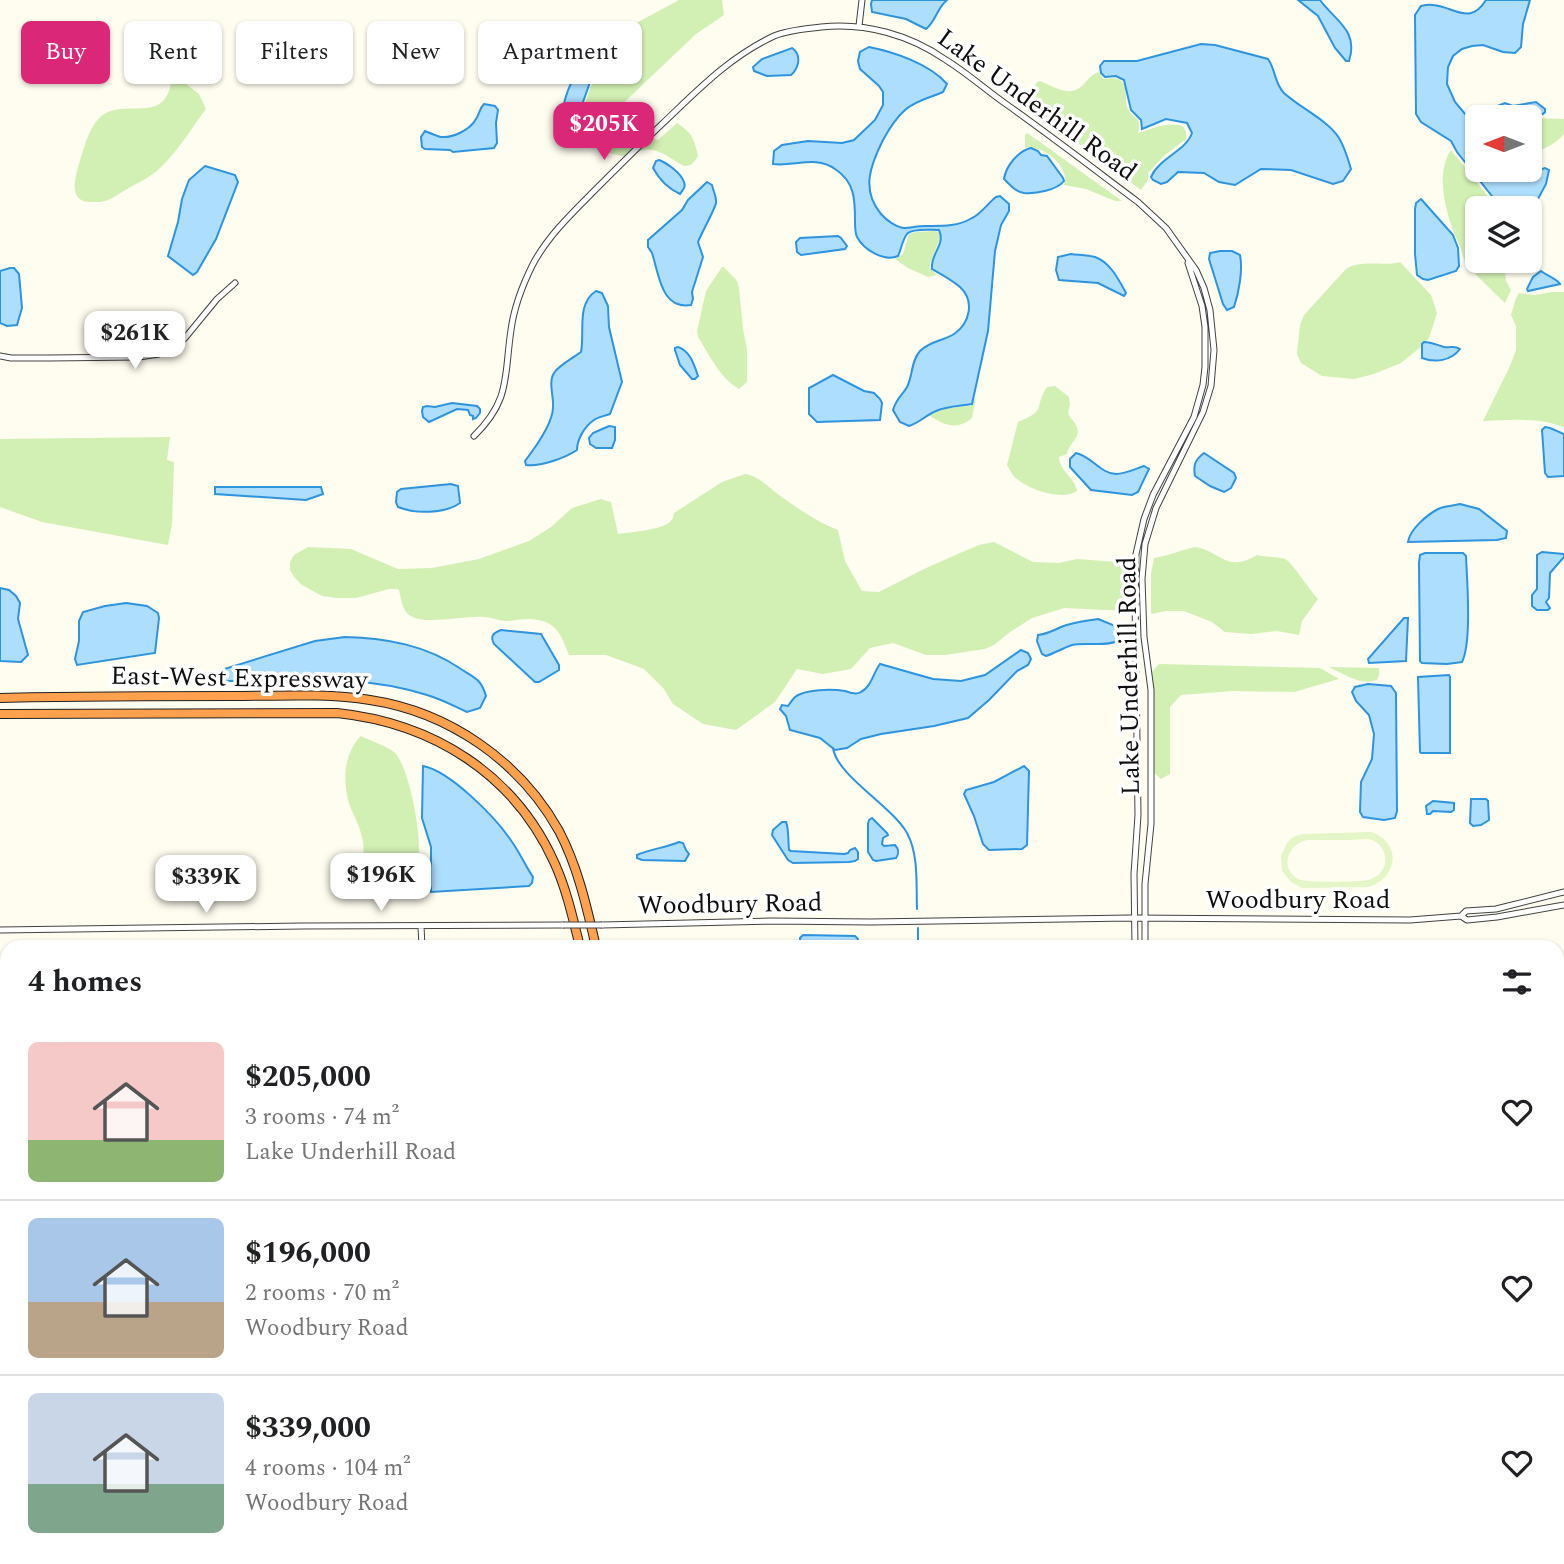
<!DOCTYPE html>
<html lang="en">
<head>
<meta charset="utf-8">
<style>
  :root { --surface:#fff; --page:#f2f2f2; --text:#202124; --muted:#757577; --line:#e0e0e0; --accent:#db2777 }
  body { margin:0; font-family:Spectral,serif; background:var(--page); color:var(--text); height:100vh; display:flex; flex-direction:column; font-size:26px; white-space:nowrap }
  * { box-sizing:border-box; margin:0 }
  p { font-size:23px; color:var(--muted) }
  .icon { flex:none; width:38px; height:38px; fill:none; stroke:currentColor; stroke-width:2; stroke-linecap:round; stroke-linejoin:round }
  .map { position:relative; flex:1; overflow:hidden }
  .panel { position:absolute; left:0px; top:940px; width:1564px; height:625px; display:flex; flex-direction:column; background:var(--surface); border-radius:21px 21px 0 0; box-shadow:0 2px 5px #0004 }
  .panel>* { flex:none }
  .top-card { position:absolute; left:21px; top:21px; width:700px; height:63px; display:flex; gap:14px }
  .needle { width:46px; rotate:270deg }
  .buttons { position:absolute; left:1465px; top:105px; display:grid; gap:14px }
  .buttons a { display:grid; place-items:center; width:77px; height:77px; border-radius:10px; background:var(--surface); box-shadow:0 2px 5px #0004; font-size:35px }
  .price { position:absolute; translate:-50% -60px; padding:0 16px; border-radius:14px; background:#fff; color:#222; font-size:23px; line-height:46px; filter:drop-shadow(0 2px 4px #0008) }
  .price::after { content:''; position:absolute; left:50%; top:42px; width:21px; height:16px; margin-left:-10px; background:inherit; clip-path:polygon(0 0,100% 0,50% 100%) }
  .price.selected { background:var(--accent); color:#fff }
  ul { padding:0; list-style:none }
  li { display:flex; align-items:center; gap:21px; height:175px; padding:0 28px }
  li+li { border-top:2px solid var(--line) }
  li span { display:grid; place-items:center; flex:none; width:196px; height:140px; border-radius:10px; color:#555 }
  li>.icon { margin-inline-start:auto }
  span .icon { width:84px; height:84px; fill:#fffc; stroke-width:1 }
  li b { font-size:30px }
  h2 { display:flex; justify-content:space-between; align-items:center; height:84px; padding:0 28px; font-size:30px }
  .pill { padding:0 24px; border-radius:10px; background:var(--surface); box-shadow:0 2px 5px #0004; font-size:24px; line-height:63px }
  .pill.selected { background:var(--accent); color:#fff }
  .map>svg:first-child { display:block }
  .green { fill:#d2efb4 }
  .pitch { fill:#e4f5c7; fill-rule:evenodd }
  .water { fill:#aedefd; stroke:#2d94dd; stroke-width:2 }
  .lines { fill:none; stroke-linecap:round; stroke-linejoin:round }
  .stream { stroke:#2d94dd; stroke-width:2 }
  .minor-casing { stroke:#424242; stroke-width:7 }
  .major-casing { stroke:#202020; stroke-width:9 }
  .highway-casing { stroke:#202020; stroke-width:10 }
  .minor { stroke:#fff; stroke-width:5 }
  .major { stroke:#ffdb60; stroke-width:7 }
  .highway { stroke:#ffa14e; stroke-width:8 }
  .minor-bridge-casing { stroke:#424242; stroke-width:7; stroke-linecap:butt }
  .minor-bridge { stroke:#fff; stroke-width:5 }
  .labels { text-anchor:middle; dominant-baseline:central; stroke-width:7; stroke-linejoin:round; paint-order:stroke }
  .street-label { font-size:26px; fill:#0f0f0f; stroke:#fff }
</style>
</head>
<body>
<div class="map">
<svg width="1564" height="1564" viewBox="0 0 1564 1564">
  <rect width="100%" height="100%" fill="#fffcf0"/>
  <path class="green" d="M679,0h43l2,15 -28,19 -81,77 10,18 33,11 19,-17c15,10 17,15 21,33 -3,5 -7,11 -14,10 -18,-10 -35,-27 -54,-8 -17,-4 -48,-10 -53,-28l13,-42 28,-53 9,-7z
    M1099,72l4,7c5,0 13,-2 17,1 9,6 4,21 8,29 7,13 14,5 10,24 16,-5 28,-11 45,-7l3,6v7l-21,16 -17,18v7l-7,10 -112,-83 1,-13 7,-12 3,-1c13,5 28,17 42,5 6,-6 9,-12 17,-14z
    M171,83h14l14,11 7,15c-15,20 -28,42 -46,59 -9,9 -21,14 -31,20 -8,4 -16,11 -24,13 -3,1 -7,1 -10,1 -27,2 -21,-21 -16,-38 5,-15 11,-43 27,-51 25,-12 58,9 65,-30z
    M1530,118l34,1v15c-9,10 -21,17 -34,18z
    M1027,133l3,2 92,66h-7l-29,-12 -22,-4c0,-3 2,-8 0,-12 -5,-15 -23,-27 -39,-25v-13z
    M1451,150l40,50 4,8h-18v53h42l-14,13 1,7 5,9 -6,13c-12,-12 -28,-26 -38,-39 -5,-7 -5,-14 -8,-20 -12,-25 -25,-69 -8,-94z
    M934,231l5,1 1,6 -11,29 8,8 -9,2 -20,-9 -13,-9 8,-5 6,-20 7,-2z
    M1400,262l31,33 6,18 -8,25 -7,8 -21,17 -27,11 -20,5 -32,-3 -21,-13 -4,-9 3,-29 4,-10 42,-46c16,-10 37,-2 54,-7z
    M722,267h2l13,14 2,7 4,41 4,20v33l-8,7c-19,-11 -29,-33 -41,-52l-1,-6 9,-40z
    M1552,292h12v135c-26,-10 -54,-7 -81,-6l27,-55 6,-16v-24l-5,-11 5,-17 3,-5 16,2z
    M1055,386l14,11 1,7 -2,9c2,5 8,10 9,15 4,10 -9,16 -10,26l-8,3c1,15 16,20 18,34 -15,10 -47,-1 -60,-12 -5,-4 -7,-9 -10,-14l11,-43c30,-12 15,-14 29,-35z
    M976,397l-4,21c-16,13 -28,7 -43,-3 12,-8 28,-8 42,-9z
    M170,437l-3,23 7,2 -2,62 -4,21 -126,-23 -42,-15v-68z
    M745,474c14,2 23,13 34,21 18,13 38,27 59,35l7,31 17,30 17,1 45,-23 36,-16 19,-8 15,-3 39,20 26,1 18,-4 40,3 9,-1 2,2 1,35 -2,13 -63,-3 -32,10 -22,14 -16,13 -9,4 -40,6h-19l-33,-12 -23,5 -19,21 -28,5 -26,-5 -22,33 -39,28 -33,-6 -30,-20 -9,-15 -20,-20 -38,-14h-37c-9,-23 -13,-35 -41,-36 -7,0 -15,2 -22,2 -7,0 -14,-4 -21,-4 -19,-2 -62,9 -76,-2 -7,-5 -8,-17 -10,-25l-2,-1h-8l-33,9h-20l-14,-2 -20,-11 -7,-7 -5,-8v-8l4,-7 14,-8 43,2 47,20 34,-1 47,-9 50,-18 22,-14 21,-19 29,-9 10,3 7,32c14,-2 40,-4 51,-11 4,-4 4,-5 5,-10l48,-31z
    M1195,547c24,3 32,27 62,8 9,2 20,2 28,4 7,3 25,32 33,40l-16,22 -3,14 -22,-4 -26,3 -26,-2 -13,-10 -28,-11h-18l-15,3v-40l3,-16c14,-2 27,-8 41,-11z
    M1159,664l161,4 19,11 -45,13 -62,-1 -51,4 -11,12v67l-9,5 -8,-7 -1,-100z
    M1329,667l50,1v7l-2,5c-16,6 -33,-6 -48,-13z
    M361,736c8,4 28,11 34,17 17,16 45,150 -1,141 -8,-1 -19,-5 -24,-11 -9,-10 -5,-29 -7,-42 -2,-10 -6,-20 -11,-30 -10,-22 -10,-57 9,-75z
    M0,1274h7v155h-7z
    M1257,1558h87l-5,6h-73z"/>
  <path class="pitch" d="M1372,832c30,12 26,45 -3,55l-67,1 -11,-6 -9,-11 -1,-15 6,-13 6,-6 9,-3zM1307,840c14,0 29,0 43,0 7,0 16,-2 22,0 11,4 16,17 12,27 -3,7 -9,11 -16,13 -8,2 -63,3 -70,-1 -19,-11 -10,-35 9,-39z"/>
  <path class="water" d="M872,0h75c-10,8 -11,21 -21,29l-20,-10 -34,-7 -1,-8z
    M1298,0h22c15,21 39,30 29,61h-3l-11,-13 -17,-32z
    M1486,0h44l-7,24 -2,23 -6,6 -12,-1 -20,-7 -11,1 -10,3 -9,7 -5,11 -1,17 8,18 11,13 7,16 4,6v33h27l4,4 10,6 18,-9 9,-3 4,2 -3,14 -16,30v-6h-31l-4,-8 -38,-48 -6,-11 -30,-19 -5,-8 -1,-99 6,-9c4,-1 8,-2 12,-1 22,2 37,21 53,-5z
    M1201,44l14,1 53,14c8,11 6,24 16,34 16,15 44,27 55,45 6,10 9,21 12,31l-8,12 -10,3 -42,-14 -30,-1 -26,16 -16,-3 -15,-9 -26,-1 -11,10 -6,2 -8,-4 -2,-3c8,-19 35,-26 41,-44l-5,-10 -21,-4 -24,10 -1,-9 -10,-10 -7,-30 -8,-4 -11,1 -4,-4 -1,-7 4,-5h33z
    M869,47c25,5 61,17 78,37l-4,8c-13,6 -27,8 -38,18 -9,8 -16,19 -22,30 -13,26 -22,50 -2,74 5,6 15,13 23,14 6,0 14,-2 21,-2 16,0 32,1 47,-8 9,-4 16,-15 24,-21l4,-1 9,8v7l-8,14 -6,26 -7,80 -16,73c-12,2 -26,2 -36,7 -10,4 -17,12 -27,15l-9,-4 -7,-12c4,-13 9,-14 14,-23 6,-12 4,-26 13,-36 10,-10 23,-10 34,-17 16,-11 21,-33 6,-47 -8,-7 -19,-13 -28,-18 -2,-15 14,-24 7,-39 -8,0 -25,-2 -31,3 -5,4 -7,17 -10,23 -14,6 -34,-6 -41,-19 -2,-4 -2,-11 -2,-16 0,-21 0,-39 -20,-52 -19,-14 -42,-2 -62,-5l1,-13 8,-6 26,-4 34,2 12,-3 21,-20 8,-15v-13l-4,-6 -19,-17 -2,-8 2,-9z
    M792,48c10,7 7,20 -1,27l-24,1 -13,-5 -1,-4 9,-8z
    M578,75h5l6,5v5l-17,48 -12,4 -2,-2c3,-16 7,-51 20,-60z
    M1536,102l9,7v3l-2,2 -30,-1 -8,-5 -8,-2 8,-3 8,3z
    M484,104l11,2 3,4 -2,13 1,20 -3,5 -41,4 -3,-2 -25,-1 -3,-2 -1,-10 4,-6c5,2 11,5 16,6 12,1 29,-7 35,-18 4,-6 3,-10 8,-15z
    M1031,148l7,3 3,4 6,1 16,22 1,3c-7,9 -28,13 -40,12 -8,-1 -14,-8 -20,-14 2,-13 14,-28 27,-31z
    M659,160c8,3 22,13 25,22 2,6 -1,7 -4,12 -11,-5 -21,-15 -27,-26l3,-7z
    M205,166l30,9 3,7 -22,57 -19,33 -4,3 -25,-19 10,-34 4,-23 7,-19z
    M707,182l5,3c1,6 5,12 4,18 -1,6 -15,31 -18,39l5,15 -11,35 1,7 -2,6c-30,5 -32,-31 -39,-52l-4,-6v-7l34,-30 6,-10z
    M1421,199l32,36 5,13 1,18 -3,5 -28,9 -5,-1 -6,-4 -2,-21v-45l1,-6z
    M838,236l3,2 6,8 -2,3 -44,6 -4,-3 -1,-10 4,-4z
    M1220,251h12l8,4c3,15 -1,37 -6,52l-7,3 -4,-6 -14,-45 1,-6z
    M1071,254c7,1 16,1 24,3 15,5 24,23 31,36l-2,3 -26,-13 -39,-3 -3,-10 2,-13z
    M10,268h4l5,6 3,34 -5,17 -10,1 -7,-3v-52z
    M1541,271c6,5 15,7 19,13l-32,7 -1,-2 6,-12z
    M596,291l6,2 6,13 1,21 13,55 -12,32c-5,2 -12,3 -16,6 -9,6 -17,19 -17,30 -12,8 -37,17 -51,15l-1,-4c10,-13 28,-37 28,-54 1,-10 -5,-25 1,-34 5,-8 19,-15 27,-21 4,-20 -5,-48 15,-61z
    M1424,342c7,0 13,3 20,5 7,1 10,-2 16,2 -9,12 -25,14 -38,9v-14z
    M678,347c12,4 16,17 20,29l-3,3h-3l-12,-14 -5,-15v-2z
    M833,375l31,16 10,2 6,6 2,4 -2,17 -63,2 -8,-8v-26z
    M452,403l25,3 3,3v4l-4,5 -3,1v-3l-3,-1 -2,-5 -11,-1 -28,13 -6,-5 -1,-6 1,-4 4,-1 8,1z
    M609,426l6,1v13l-3,8h-16l-6,-4 -1,-6 4,-5z
    M1545,427l5,1 14,6v42l-16,1 -3,-4 -3,-43z
    M1076,453c15,3 25,21 40,21 9,0 19,-5 28,-8l5,3 -11,23 -6,3 -41,-5 -21,-23v-8z
    M1204,453l30,20 2,5 -5,10 -7,4 -14,-6 -15,-10c-2,-11 0,-16 9,-23z
    M451,484l7,2 2,17c-15,11 -45,11 -62,4l-2,-5 1,-10 4,-3z
    M215,487h106l2,7 -17,6 -91,-6z
    M1460,504l19,5 28,22 -1,7 -9,2 -89,2c2,-13 19,-27 30,-33 6,-3 15,-3 22,-5z
    M1542,552l22,2v3l-14,16 -1,25 -3,4 4,6 -2,2h-11l-5,-4v-11l5,-6v-34z
    M1425,553h38l3,3c1,24 6,86 -4,106l-15,2 -25,-1 -2,-2 -1,-98 1,-8z
    M0,588l9,2 7,6 4,7 -2,16 10,36 -7,7 -21,-1z
    M126,603l21,3 11,7 1,5 -4,35 -78,12 -2,-6 4,-18v-20l4,-9 22,-6z
    M1404,618h4l-2,43 -37,2 -1,-4z
    M1098,619l15,6 4,4v12c-11,6 -31,1 -45,4 -9,3 -17,8 -26,11l-4,-2 -5,-13 1,-6c9,-1 15,-4 23,-8 12,-5 24,-6 37,-8z
    M501,630l40,4 18,31v5l-20,12h-4l-41,-38c-4,-8 -1,-11 7,-14z
    M345,637c41,1 81,8 116,32 14,9 20,10 25,27l-6,12 -13,4c-13,-6 -26,-13 -40,-17 -68,-22 -134,-14 -205,-14l-3,-4 2,-7 94,-29z
    M1021,650l7,3 3,6 -3,6 -11,6 -28,29 -21,18 -34,8 -53,8 -20,5 -14,9 -12,2 -15,-12 -30,-8 -4,-14 -6,-7 2,-4 6,1c2,-3 4,-6 7,-9 10,-8 37,-8 50,-6 5,2 11,4 16,1 11,-6 12,-19 19,-28l53,15 28,2 24,-6z
    M1449,675l1,2v76h-29l-1,-1 -2,-75z
    M1368,684l23,2 5,7 1,118 -2,7 -11,2 -21,-3 -3,-5 1,-30 11,-23 2,-25 -5,-19 -13,-14 -4,-9 3,-5z
    M423,766c27,5 72,51 87,73 9,12 15,26 23,38l-1,6 -3,3 -98,6v-45l-9,-29z
    M1024,766l5,5 -2,74 -5,4 -33,1 -6,-6 -9,-28 -10,-22 2,-4 28,-8z
    M1471,799h15l2,2 1,19 -8,5 -8,1 -3,-3z
    M1433,801l21,2v7l-3,2 -18,-1 -3,3h-3l-1,-8z
    M872,818l15,15 1,2 -5,3 -1,6 2,2 11,-1c4,4 4,9 1,13l-20,3 -3,-1 -5,-8v-28l1,-4z
    M782,822h4c3,7 2,19 3,28l2,1 53,3 4,-1 2,-3 5,-2 3,4v7l-3,2 -6,1 -56,1 -5,-3 -16,-25 1,-5z
    M679,842l4,1 3,7 3,4 -4,7 -43,-1 -5,-2v-3c13,-6 28,-7 42,-13z
    M803,935l52,1 3,3 -1,8h-57v-9z
    M0,1003l5,1 2,7v56h-7v-20l3,-4 -3,-11z
    M1558,1221l6,11v54l-6,-7z
    M47,1558h82l-8,6h-72z
    M795,1558h44l-6,5c-13,0 -26,1 -38,-5z
    M1286,1558h39l-2,6h-28z"/>
  <g class="lines">
    <path class="stream" d="M833,748c4,28 59,58 74,85 12,22 9,52 10,76
      M918,928v19"/>
    <g class="minor-casing">
      <path id="minor" d="M859,26l3,-26
        M0,356l11,2h38l90,-1 20,-3 10,-3 16,-13 32,-39 18,-16
        M474,436c37,-36 30,-60 37,-106 3,-23 12,-46 22,-66 15,-28 39,-51 61,-73 22,-22 45,-45 68,-67 35,-33 67,-67 112,-88 14,-6 31,-7 47,-9 44,-5 89,8 125,33 21,13 40,30 60,44 45,32 88,65 132,98l28,26 30,42 8,18 6,22 4,40 -3,36 -8,26 -47,96 -11,36 -3,35 2,58 7,53v134l-6,60v63
        M1461,916l5,-5 30,-2 68,-17
        M602,925l169,-4 100,1 259,-4 280,2 51,-4 6,4 30,-3 67,-12
        M421,926l1,21
        M0,930l302,-4 261,-1
        M1135,947l-1,-73 4,-59 -3,-218 1,-43 8,-35 9,-24 41,-78 9,-32 2,-18v-40l-3,-21 -14,-43
        M1558,1157l6,-4
        M1558,1516l6,1
        M189,1558v6
        M197,1558v6
        M938,1558v6
        M928,1564v-6"/>
    </g>
    <g class="major-casing">
      <path id="major" d="M1223,1558l9,6
        M1243,1558l9,6
        M485,1564l11,-6
        M508,1564l11,-6"/>
    </g>
    <g class="highway-casing">
      <path id="highway" d="M0,698c78,-2 155,-2 233,-2 45,0 92,-3 137,4 79,12 150,61 189,131 19,36 28,77 37,116
        M0,714l337,-1c96,10 178,61 218,151 12,27 18,55 25,83
        M675,1558l4,6
        M728,1558l2,6
        M743,1558l1,6
        M772,1558v6"/>
    </g>
    <use href="#minor" class="minor"/>
    <use href="#major" class="major"/>
    <use href="#highway" class="highway"/>
    <g class="minor-bridge-casing">
      <path id="minor-bridge" d="M563,925h39"/>
    </g>
    <use href="#minor-bridge" class="minor-bridge"/>
  </g>
  <g class="labels">
    <g class="street-label">
      <text transform="translate(1037 105) rotate(36)">Lake Underhill Road</text>
      <text transform="translate(1129 676) rotate(-91)">Lake Underhill Road</text>
      <text transform="translate(239 678) rotate(1)">East-West Expressway</text>
      <text x="1298" y="900">Woodbury Road</text>
      <text transform="translate(730 904) rotate(-1)">Woodbury Road</text>
    </g>
  </g>
</svg>
<div class="buttons">
<a><svg class="needle" viewBox="-14 -14 28 28"><path d="M0-13l5 13h-10z" fill="#e53935"/><path d="M0 13l5-13h-10z" fill="#757577"/></svg></a>
<a><svg class="icon" aria-label="layers" viewBox="0 0 24 24"><path d="M12 4l9 5-9 5-9-5zM3 14l9 5 9-5"/></svg></a>
</div>
<b class="price selected" style="left:604px;top:162px">$205K</b>
<b class="price" style="left:135px;top:371px">$261K</b>
<b class="price" style="left:381px;top:913px">$196K</b>
<b class="price" style="left:206px;top:915px">$339K</b>
<div class="top-card">
<a class="pill selected">Buy</a>
<a class="pill">Rent</a>
<a class="pill">Filters</a>
<a class="pill">New</a>
<a class="pill">Apartment</a>
</div>
<section class="panel">
<h2>4 homes<svg class="icon" aria-label="filters" viewBox="0 0 24 24"><path d="M4 7h16M4 17h16"/><circle cx="9" cy="7" r="2"/><circle cx="15" cy="17" r="2"/></svg></h2>
<ul>
<li><span style="background:linear-gradient(#f6c9c9 70%,#8fb573 0)"><svg class="icon" aria-label="home" viewBox="0 0 24 24"><path d="M3 11l9-7 9 7M6 9v11h12V9"/></svg></span><div><b>$205,000</b><p>3 rooms · 74 m²</p><p>Lake Underhill Road</p></div><svg class="icon" aria-label="heart" viewBox="0 0 24 24"><path d="M12 20l-8-8c-3-5 5-10 8-4 3-6 11-1 8 4z"/></svg></li>
<li><span style="background:linear-gradient(#a9c7e8 60%,#b9a48a 0)"><svg class="icon" aria-label="home" viewBox="0 0 24 24"><path d="M3 11l9-7 9 7M6 9v11h12V9"/></svg></span><div><b>$196,000</b><p>2 rooms · 70 m²</p><p>Woodbury Road</p></div><svg class="icon" aria-label="heart" viewBox="0 0 24 24"><path d="M12 20l-8-8c-3-5 5-10 8-4 3-6 11-1 8 4z"/></svg></li>
<li><span style="background:linear-gradient(#c9d6e8 65%,#7fa58c 0)"><svg class="icon" aria-label="home" viewBox="0 0 24 24"><path d="M3 11l9-7 9 7M6 9v11h12V9"/></svg></span><div><b>$339,000</b><p>4 rooms · 104 m²</p><p>Woodbury Road</p></div><svg class="icon" aria-label="heart" viewBox="0 0 24 24"><path d="M12 20l-8-8c-3-5 5-10 8-4 3-6 11-1 8 4z"/></svg></li>
</ul>
</section>
</div>
</body>
</html>
